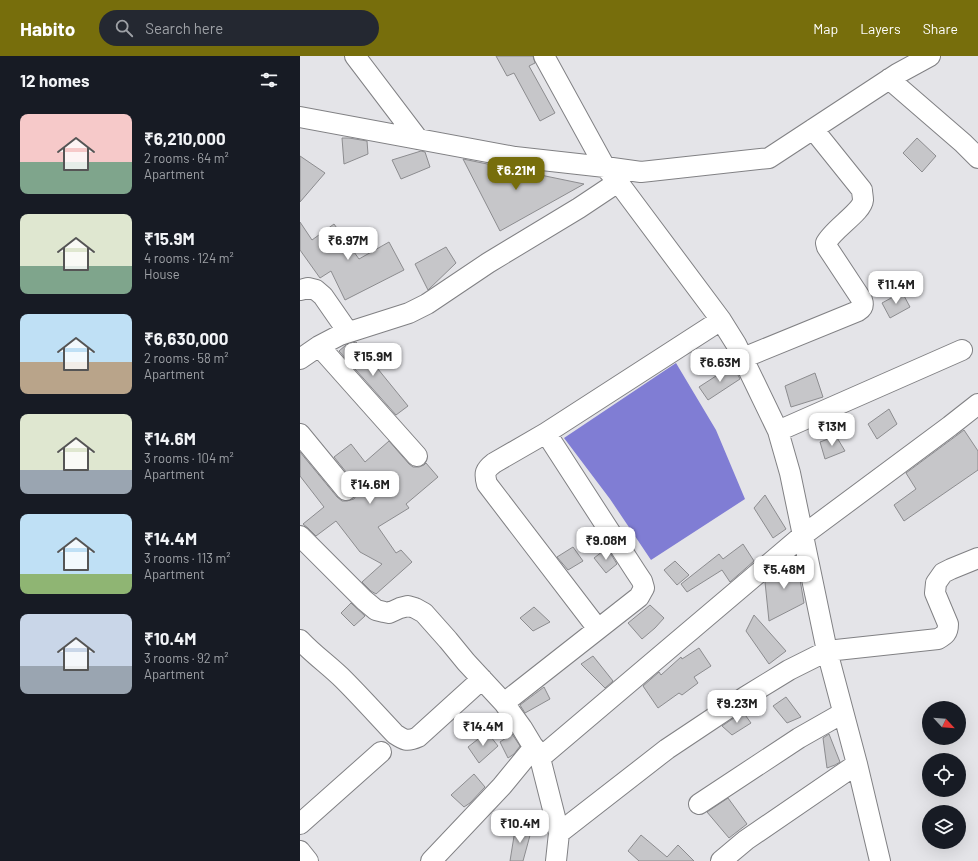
<!DOCTYPE html>
<html lang="en">
<head>
<meta charset="utf-8">
<style>
  :root { --surface:#171b24; --page:#242831; --text:#f1f3f6; --muted:#9ea1a6; --accent:#776e0c }
  body { margin:0; font-family:Barlow,sans-serif; background:var(--page); color:var(--text); height:100vh; display:flex; flex-direction:column; font-size:15px; white-space:nowrap }
  * { box-sizing:border-box; margin:0 }
  p { font-size:13px; color:var(--muted) }
  .icon { flex:none; width:22px; height:22px; fill:none; stroke:currentColor; stroke-width:2; stroke-linecap:round; stroke-linejoin:round }
  .map { position:relative; flex:1; overflow:hidden }
  .sheet { display:flex; flex-direction:column; background:var(--surface); width:300px }
  .sheet>* { flex:none }
  .needle { width:26px; rotate:116deg }
  .buttons { position:absolute; left:622px; top:645px; display:grid; gap:8px }
  .buttons a { display:grid; place-items:center; width:44px; height:44px; border-radius:50%; background:var(--surface); box-shadow:0 4px 16px #0002; font-size:20px }
  .price { position:absolute; translate:-50% -34px; padding:0 9px; border-radius:8px; background:#fff; color:#222; font-size:13px; line-height:26px; filter:drop-shadow(0 1px 2px #0008) }
  .price::after { content:''; position:absolute; left:50%; top:24px; width:12px; height:9px; margin-left:-6px; background:inherit; clip-path:polygon(0 0,100% 0,50% 100%) }
  .price.selected { background:var(--accent); color:#fff }
  ul { padding:0; list-style:none }
  li { display:flex; align-items:center; gap:12px; height:100px; padding:0 20px }
  li span { display:grid; place-items:center; flex:none; width:112px; height:80px; border-radius:8px; color:#555 }
  li>.icon { margin-inline-start:auto }
  span .icon { width:48px; height:48px; fill:#fffc; stroke-width:1 }
  li b { font-size:17px }
  h2 { display:flex; justify-content:space-between; align-items:center; height:48px; padding:0 20px; font-size:17px }
  header { display:flex; align-items:center; gap:24px; box-sizing:border-box; height:56px; padding:0 20px; background:var(--accent); color:#fff }
  header strong { font-size:19px }
  nav { display:flex; gap:22px; margin-inline-start:auto; font-size:14px }
  .search { width:280px; height:36px; background:var(--page); display:flex; align-items:center; gap:10px; box-sizing:border-box; padding:0 14px; border-radius:22px; color:var(--muted); font-size:15px }
  main { display:flex; flex:1; min-height:0 }
  .map>svg:first-child { display:block }
  .water { fill:#807dd4 }
  .building { fill:#c6c6c9; stroke:#8c8c8f }
  .lines { fill:none; stroke-linecap:round; stroke-linejoin:round }
  .minor-casing { stroke:#818184; stroke-width:22 }
  .minor { stroke:#fff; stroke-width:20 }
</style>
</head>
<body>
<header>
<strong>Habito</strong>
<div class="search"><svg class="icon" aria-label="search" viewBox="0 0 24 24"><circle cx="10" cy="10" r="6"/><path d="M15 15l6 6"/></svg>Search here</div>
<nav><a>Map</a><a>Layers</a><a>Share</a></nav>
</header>
<main>
<section class="sheet">
<h2>12 homes<svg class="icon" aria-label="filters" viewBox="0 0 24 24"><path d="M4 7h16M4 17h16"/><circle cx="9" cy="7" r="2"/><circle cx="15" cy="17" r="2"/></svg></h2>
<ul>
<li><span style="background:linear-gradient(#f6c9c9 60%,#7fa58c 0)"><svg class="icon" aria-label="home" viewBox="0 0 24 24"><path d="M3 11l9-7 9 7M6 9v11h12V9"/></svg></span><div><b>₹6,210,000</b><p>2 rooms · 64 m²</p><p>Apartment</p></div></li>
<li><span style="background:linear-gradient(#dfe7d0 65%,#7fa58c 0)"><svg class="icon" aria-label="home" viewBox="0 0 24 24"><path d="M3 11l9-7 9 7M6 9v11h12V9"/></svg></span><div><b>₹15.9M</b><p>4 rooms · 124 m²</p><p>House</p></div></li>
<li><span style="background:linear-gradient(#bfe0f5 60%,#b9a48a 0)"><svg class="icon" aria-label="home" viewBox="0 0 24 24"><path d="M3 11l9-7 9 7M6 9v11h12V9"/></svg></span><div><b>₹6,630,000</b><p>2 rooms · 58 m²</p><p>Apartment</p></div></li>
<li><span style="background:linear-gradient(#dfe7d0 70%,#9aa5b1 0)"><svg class="icon" aria-label="home" viewBox="0 0 24 24"><path d="M3 11l9-7 9 7M6 9v11h12V9"/></svg></span><div><b>₹14.6M</b><p>3 rooms · 104 m²</p><p>Apartment</p></div></li>
<li><span style="background:linear-gradient(#bfe0f5 75%,#8fb573 0)"><svg class="icon" aria-label="home" viewBox="0 0 24 24"><path d="M3 11l9-7 9 7M6 9v11h12V9"/></svg></span><div><b>₹14.4M</b><p>3 rooms · 113 m²</p><p>Apartment</p></div></li>
<li><span style="background:linear-gradient(#c9d6e8 65%,#9aa5b1 0)"><svg class="icon" aria-label="home" viewBox="0 0 24 24"><path d="M3 11l9-7 9 7M6 9v11h12V9"/></svg></span><div><b>₹10.4M</b><p>3 rooms · 92 m²</p><p>Apartment</p></div></li>
</ul>
</section>
<div class="map">
<svg width="678" height="805" viewBox="0 0 678 805">
  <rect width="100%" height="100%" fill="#e4e4e8"/>
  <path class="water" d="M376,307l40,67 29,69 -94,61 -41,-61 -46,-61z"/>
  <path class="building" d="M196,0h37l2,7 -6,3 26,47 -15,8 -26,-48 -7,3z
    M42,82h7l18,3 1,13 -24,10z
    M617,82l19,18 -14,16 -19,-19z
    M121,95l4,1 5,15 -29,12 -9,-19z
    M0,100l25,17 -25,29z
    M163,103l121,25 -84,47z
    M0,166l12,18 22,-16 25,35 30,-17 15,28 -59,30 -14,-29 -11,7 -20,-28z
    M146,191l10,16 -28,27 -13,-26z
    M602,236l8,15 -20,11 -8,-15z
    M56,286l52,64 -12,9 -57,-64 7,-6z
    M433,309l7,14 -32,21 -9,-13z
    M515,317l8,24 -32,10 -6,-21z
    M589,353l8,15 -20,15 -9,-15z
    M664,374l14,21v19l-74,51 -10,-16 22,-16 -10,-16z
    M536,380l9,15 -20,8 -5,-17z
    M89,385l20,23 4,3h6l5,-2 2,-2 12,14 -32,27 3,4 -31,19 18,26 5,-3 11,12 -36,32 -5,-3 -9,-9 20,-18 -22,-12 -24,-31 -20,15 -8,-8 -5,-4 21,-17 -24,-31v-24l37,45 5,4h5l7,-2 3,-5v-6l-2,-5 -21,-26 17,-13 14,18z
    M465,439l21,34 -13,9 -19,-30z
    M443,488l11,17 -24,21 -8,-12 -35,22 -6,-8 38,-30 4,5z
    M273,491l10,14 -15,9 -11,-13z
    M307,492l10,16 -11,9 -12,-15z
    M496,500l8,47 -35,18 -4,-39z
    M375,505l14,14 -12,10 -13,-15z
    M51,547l14,13 -11,10 -13,-13z
    M350,549l14,13 -9,10 -13,11 -14,-16z
    M234,551l16,15 -17,9 -13,-13z
    M454,559l32,36 -17,13 -23,-33z
    M399,592l12,18 -17,11 4,6 -16,12 -3,-2 -21,15 -15,-22 16,-14 2,3 20,-18 1,2z
    M293,600l20,25 -8,7 -24,-24z
    M244,631l6,12 -25,14 -5,-8z
    M486,641l15,20 -14,6 -14,-17z
    M443,656l8,11 -19,12 -10,-9z
    M187,676l11,14 -19,17 -11,-16z
    M212,678l8,12 -6,8 -6,4 -8,-16z
    M529,678l11,28 -5,3 -8,3 -4,-30z
    M174,718l11,13 -15,16 -6,4 -13,-12z
    M428,742l19,26 -18,14 -22,-26z
    M232,772l-9,33h-13l5,-31z
    M341,779l26,22 11,-12 16,16h-55l-11,-10z"/>
  <g class="lines">
    <g class="minor-casing">
      <path id="minor" d="M55,0l63,83
        M244,0l61,111 13,15 103,138 15,24 42,87 12,42 37,178 30,113 23,97
        M589,23l74,64 15,15
        M0,61l215,40 90,10 36,5 128,-14 128,-84 33,-18
        M0,234l8,-2 8,2 7,6 25,36
        M19,290l98,110
        M443,302l115,-47c5,-3 6,-5 4,-11l-35,-53 -1,-4c7,-14 36,-31 37,-43 0,-3 -1,-7 -1,-10l-49,-61
        M0,303l19,-13 21,-11 69,-22 18,-9 61,-41 91,-55 39,-26
        M478,375l184,-81
        M0,378l46,56
        M0,480l64,64 12,10 8,2 5,1 11,-5 8,-2 7,2 9,5 24,27 18,22 38,41 18,25 18,30
        M298,573l-111,-145c-3,-11 -2,-14 7,-21l52,-30 175,-113
        M0,584c14,15 30,26 44,40 17,17 34,36 51,54 9,6 12,8 23,3l64,-58
        M204,647l135,-106 5,-9 -2,-7 -6,-9 -90,-139
        M399,748l100,-66 44,-25
        M0,768l81,-72
        M259,777l108,-84 78,-52 44,-27 38,-19 111,-12c7,-4 10,-6 10,-15l-13,-31 1,-10 7,-10 8,-4 27,-11
        M0,795l8,10
        M131,805l71,-75 32,-39
        M256,805l3,-28 -19,-75 262,-222 148,-110 28,-22
        M421,805l25,-21 111,-76"/>
    </g>
    <use href="#minor" class="minor"/>
  </g>
</svg>
<div class="buttons">
<a><svg class="needle" viewBox="-14 -14 28 28"><path d="M0-13l5 13h-10z" fill="#e53935"/><path d="M0 13l5-13h-10z" fill="#9ea1a6"/></svg></a>
<a><svg class="icon" aria-label="locate" viewBox="0 0 24 24"><circle cx="12" cy="12" r="6"/><path d="M12 2v4M12 18v4M2 12h4M18 12h4"/></svg></a>
<a><svg class="icon" aria-label="layers" viewBox="0 0 24 24"><path d="M12 4l9 5-9 5-9-5zM3 14l9 5 9-5"/></svg></a>
</div>
<b class="price selected" style="left:216px;top:135px">₹6.21M</b>
<b class="price" style="left:48px;top:205px">₹6.97M</b>
<b class="price" style="left:596px;top:249px">₹11.4M</b>
<b class="price" style="left:73px;top:321px">₹15.9M</b>
<b class="price" style="left:420px;top:327px">₹6.63M</b>
<b class="price" style="left:532px;top:391px">₹13M</b>
<b class="price" style="left:70px;top:449px">₹14.6M</b>
<b class="price" style="left:306px;top:505px">₹9.08M</b>
<b class="price" style="left:484px;top:534px">₹5.48M</b>
<b class="price" style="left:437px;top:668px">₹9.23M</b>
<b class="price" style="left:183px;top:691px">₹14.4M</b>
<b class="price" style="left:220px;top:788px">₹10.4M</b>
</div>
</main>
</body>
</html>
